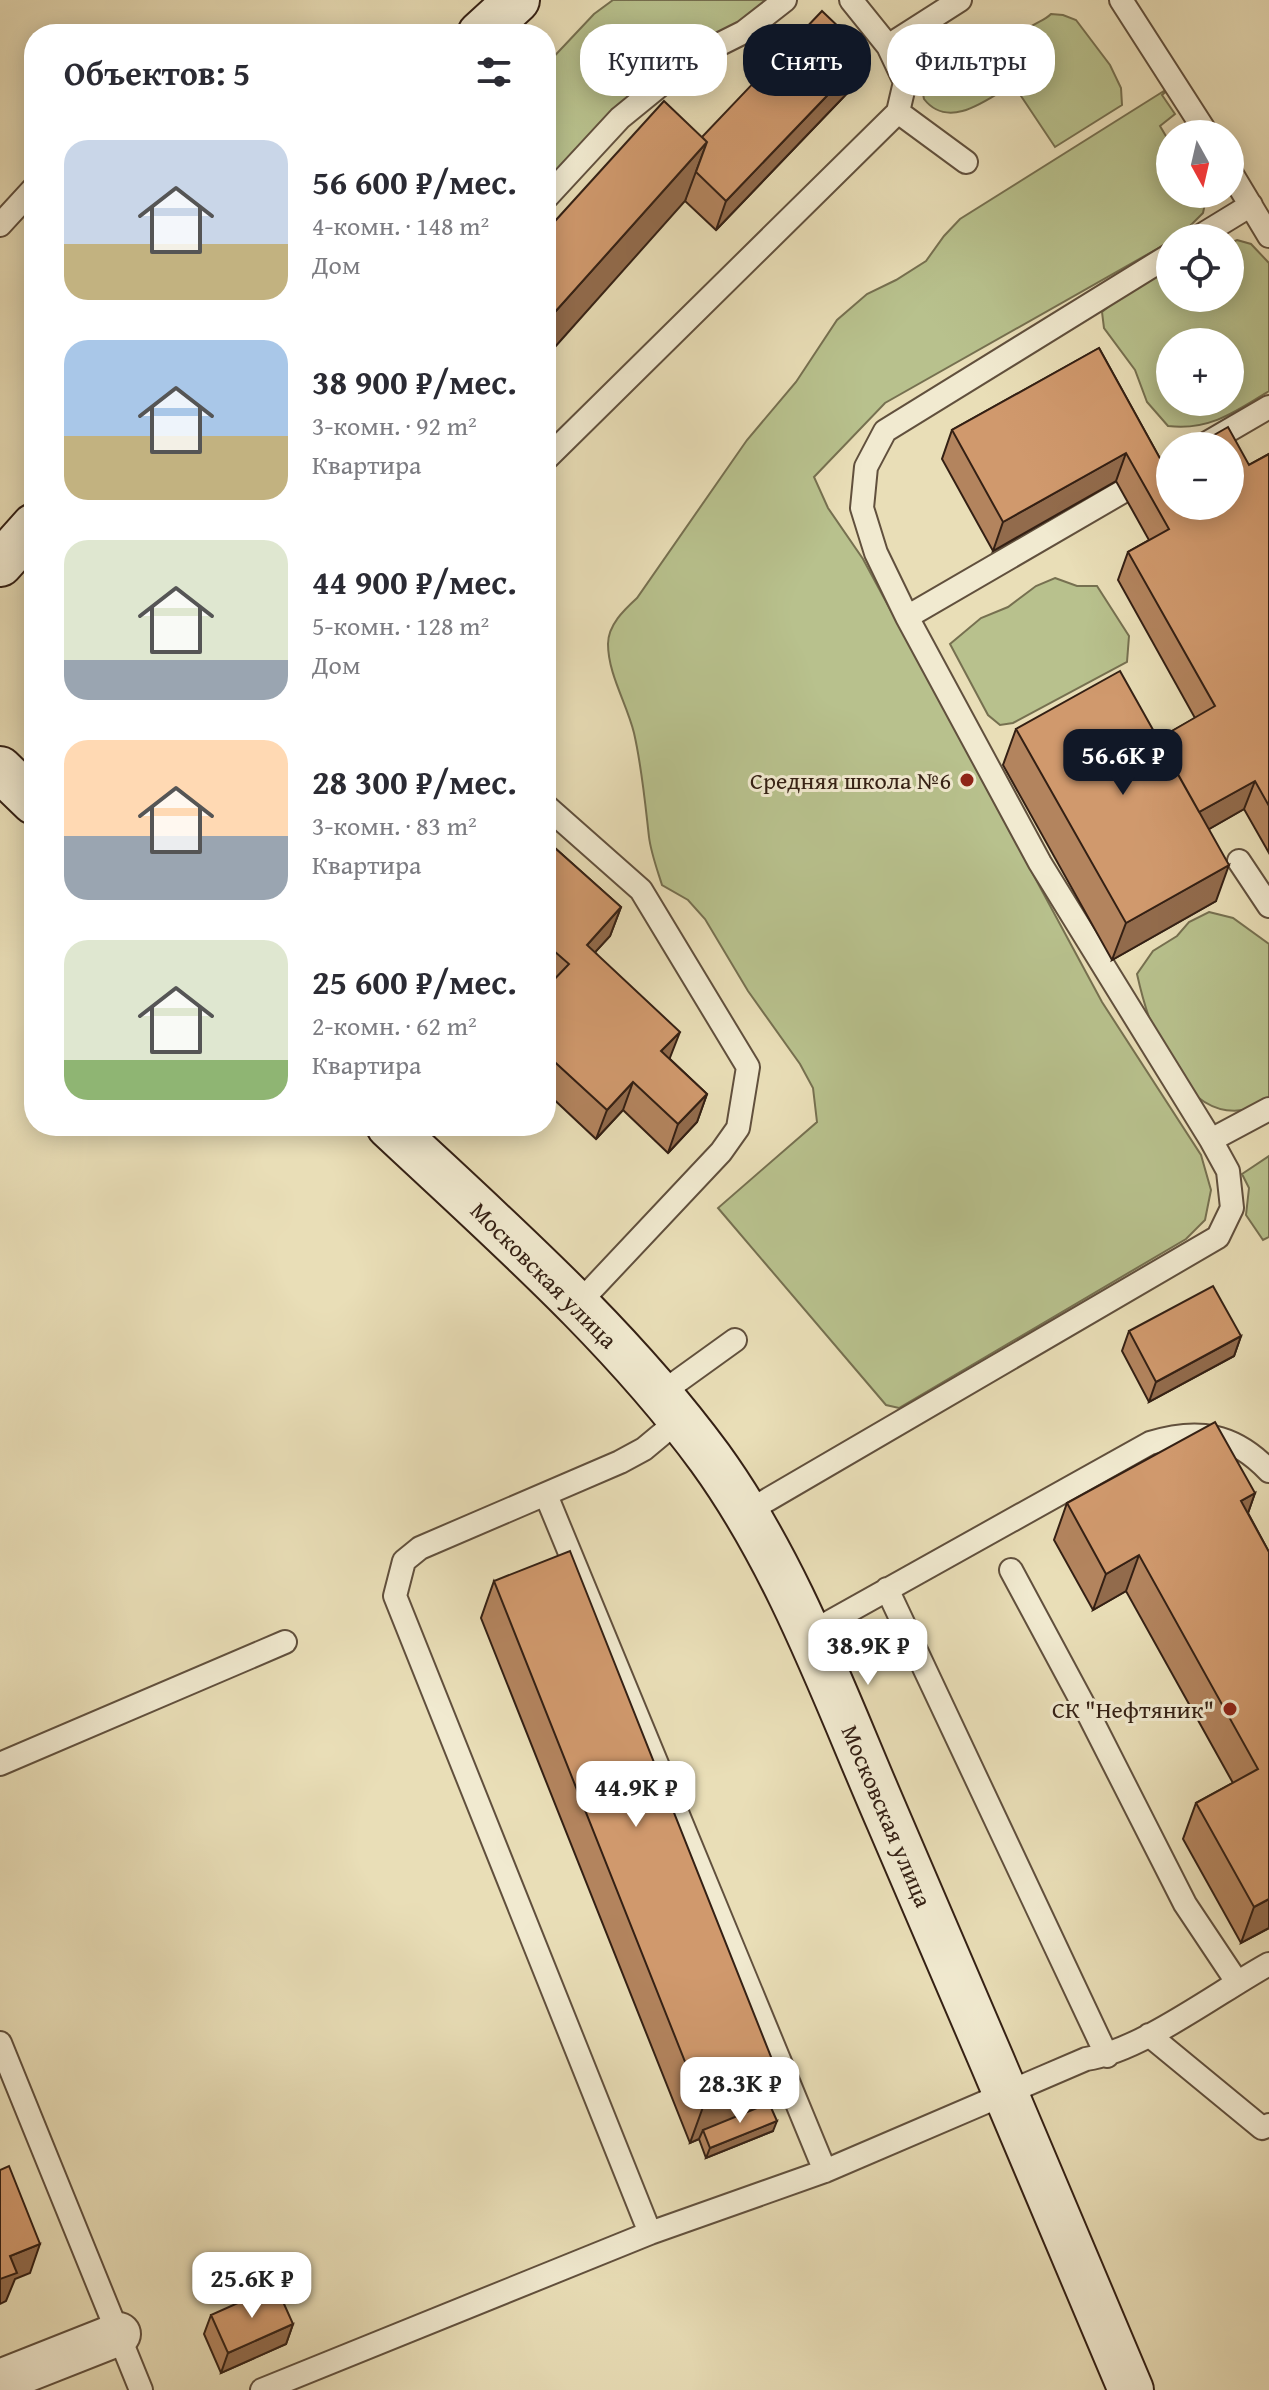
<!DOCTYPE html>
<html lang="ru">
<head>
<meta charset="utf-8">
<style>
  :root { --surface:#fff; --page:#f7f7f7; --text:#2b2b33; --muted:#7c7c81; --accent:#111827 }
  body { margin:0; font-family:"Gentium Book Plus",serif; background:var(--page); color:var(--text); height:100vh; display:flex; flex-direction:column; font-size:30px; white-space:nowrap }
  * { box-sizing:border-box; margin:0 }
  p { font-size:26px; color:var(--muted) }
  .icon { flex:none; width:44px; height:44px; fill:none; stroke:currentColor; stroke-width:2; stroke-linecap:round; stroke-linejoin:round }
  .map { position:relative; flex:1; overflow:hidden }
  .side { position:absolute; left:24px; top:24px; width:532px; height:1112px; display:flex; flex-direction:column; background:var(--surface); border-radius:32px; box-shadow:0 4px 20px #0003 }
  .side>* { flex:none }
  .hud { position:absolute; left:580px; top:24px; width:568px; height:72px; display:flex; gap:16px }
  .needle { width:52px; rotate:172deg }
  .tools { position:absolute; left:1156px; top:120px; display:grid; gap:16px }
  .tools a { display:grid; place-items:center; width:88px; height:88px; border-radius:50%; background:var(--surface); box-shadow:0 4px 20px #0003; font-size:40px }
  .price { position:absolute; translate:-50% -68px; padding:0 18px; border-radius:16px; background:#fff; color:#222; font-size:26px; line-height:52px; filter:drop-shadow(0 2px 4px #0008) }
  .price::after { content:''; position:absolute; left:50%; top:48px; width:24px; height:18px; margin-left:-12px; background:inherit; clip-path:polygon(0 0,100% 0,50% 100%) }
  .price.current { background:var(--accent); color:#fff }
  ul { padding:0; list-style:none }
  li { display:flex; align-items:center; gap:24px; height:200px; padding:0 40px }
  li span { display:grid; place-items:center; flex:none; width:224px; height:160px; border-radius:24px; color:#555 }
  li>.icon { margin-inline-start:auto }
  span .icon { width:96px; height:96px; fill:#fffc; stroke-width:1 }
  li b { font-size:34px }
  h2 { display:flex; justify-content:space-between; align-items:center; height:96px; padding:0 40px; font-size:34px }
  .pill { padding:0 28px; border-radius:32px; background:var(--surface); box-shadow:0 4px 20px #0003; font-size:28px; line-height:72px }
  .pill.current { background:var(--accent); color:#fff }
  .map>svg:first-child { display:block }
  .green { fill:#b8c18d; stroke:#767050; stroke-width:2; fill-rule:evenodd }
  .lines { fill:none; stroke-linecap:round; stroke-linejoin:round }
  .service-casing { stroke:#61503d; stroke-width:26 }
  .minor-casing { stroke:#61503d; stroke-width:46 }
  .secondary-casing { stroke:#342014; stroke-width:48 }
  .service { stroke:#f1ead0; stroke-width:22 }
  .minor { stroke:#f1ead0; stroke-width:42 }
  .secondary { stroke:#f1ead0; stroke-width:44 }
  .wall { fill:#b3845e; stroke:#342014; stroke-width:2 }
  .shaded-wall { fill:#926b4c; stroke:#342014; stroke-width:2 }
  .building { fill:#d0996d; stroke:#342014; stroke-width:2 }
  .poi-dot { fill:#8f2418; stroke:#f1ead0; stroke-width:3 }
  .labels { text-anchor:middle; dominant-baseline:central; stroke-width:6; stroke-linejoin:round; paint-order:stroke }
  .poi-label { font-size:24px; fill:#342014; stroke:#f1ead0; text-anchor:end }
  .street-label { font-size:24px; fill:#342014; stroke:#f1ead0 }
</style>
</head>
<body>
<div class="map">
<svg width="1269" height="2390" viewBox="0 0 1269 2390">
  <rect width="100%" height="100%" fill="#e9deb7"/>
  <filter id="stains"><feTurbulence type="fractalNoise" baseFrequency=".0025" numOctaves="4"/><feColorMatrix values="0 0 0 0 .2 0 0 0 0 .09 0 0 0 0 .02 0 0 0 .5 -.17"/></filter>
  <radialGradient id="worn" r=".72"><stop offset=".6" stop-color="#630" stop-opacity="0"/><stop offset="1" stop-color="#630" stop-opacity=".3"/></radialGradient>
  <path class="green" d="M613,0h160l-227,192v-127l48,-51z
    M1051,14l12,1 13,5 34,45 11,23 1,17 -67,42 -42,-63c-25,15 -64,47 -89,15l-3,-16 3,-18 45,-11 16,10c25,-7 27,-19 44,-36 7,-6 15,-7 22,-14z
    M1175,84l-13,11 13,19 -15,12 10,17v51h37l-4,19 -18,18 -15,7v3l-6,4 -279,158 -71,74 14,31 35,51 239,443 99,153 10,35 -6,30 -19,19 -287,169 -13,-3 -168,-197 99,-86 -4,-34 -13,-24 -52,-73 -43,-72 -17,-19 -26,-15c-5,-16 -11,-32 -13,-48 -4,-35 -7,-69 -15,-104 -7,-29 -26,-59 -26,-89 0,-19 16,-34 29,-46l110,-158 49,-58 41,-62 30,-26 29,-14 30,-19 18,-25 16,-17z
    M1237,240l14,4 18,19v128c-34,21 -60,40 -101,35l-21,-24 -12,-32 -31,-42 -2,-16 19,-16 49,-27v29h60v-55zM1170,342h60v60h-60z
    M1055,578l22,8h20l32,50 -2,26 -114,61 -13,2 -12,-10 -38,-71 31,-26 27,-11 28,-21z
    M1209,912l24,6 36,26v157c-80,43 -119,-68 -132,-127l16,-23 24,-15 12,-14z
    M1269,1156v81l-6,3 -17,-25 3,-27 -7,-14z"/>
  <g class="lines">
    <g class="service-casing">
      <path id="service" d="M1121,0l86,134
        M888,46l72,-46
        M898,112l68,50
        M1230,171l39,65
        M546,198l74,-80 76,-62 48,-24 41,-32
        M0,225l34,-37
        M1197,238l54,-33
        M1202,446l67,-39
        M546,459l352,-347 7,-30 -17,-36 -37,-46
        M1122,492l-215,125 133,246 171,277 58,-31
        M907,617l-31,-64 -14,-45 4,-41 19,-36 285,-176
        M546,806l95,84 107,177 -10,61 -17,24 -144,153
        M1239,861l30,45
        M660,1394l75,-54
        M546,1495l279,676
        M745,1513l473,-276 14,-29 -4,-37 -17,-31
        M1011,1570l78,145 96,189 52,78
        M887,1589l220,467
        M808,1634l342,-191c48,-15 84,-9 119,28
        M0,1764l285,-122
        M1149,2035l113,93 7,-3
        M0,2043l141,347
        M650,2233l-255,-637 9,-35 16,-13 200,-86 24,-13 36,-30
        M262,2390l388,-157 175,-62 261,-112c55,-8 132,-67 183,-95"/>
    </g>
    <g class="minor-casing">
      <path id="minor" d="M0,2381l119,-47"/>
    </g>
    <g class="secondary-casing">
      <path id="secondary" d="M480,34l37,-34
        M0,564l34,-38
        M0,769l34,33
        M389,1126c112,105 230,208 321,332 79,109 125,239 178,361 82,190 163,380 243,571"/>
    </g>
    <use href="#service" class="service"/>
    <use href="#minor" class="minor"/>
    <use href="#secondary" class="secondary"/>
  </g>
  <path class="wall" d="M857,83l-141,147 -31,-29 17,-64z
    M1099,348l64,116 86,1 20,-11v399l-25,-44 -35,20 7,72 -104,59 -109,-195 13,-36 142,10 37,-21 -77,-138 10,-28 21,-12 -33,-59 -123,70 -51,-92 10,-29z
    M546,840l75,67 -11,29 -15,16 75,107 37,35 -10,28 -29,31 -45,-43 -27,29 -50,-47v-104l4,-3 -4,-3z
    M1129,1331l112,5 -7,20 -85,46 -27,-51z
    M1255,1493l-7,20 21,39v376l-28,15 -58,-104 13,-36 37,-20 -107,-192 -33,19 -39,-70 13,-37z
    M494,1581l285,496 -10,26 4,28 -67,27 -7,-19 -9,4 -209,-525z
    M211,2315l82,9 -7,20 -65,29 -17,-39z"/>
  <path class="shaded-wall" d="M867,54l-10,29 -141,147 10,-29z
    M707,142l-22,59 -139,156v-35z
    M1126,453l-10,28 -123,70 10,-29z
    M1255,781l-11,28 -61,35 11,-29z
    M1229,865l-13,36 -104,59 14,-37z
    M621,907l-11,29 -34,37 11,-28z
    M680,1032l-11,28 -8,-9z
    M633,1082l-10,28 -27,29 11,-29z
    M707,1094l-10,28 -29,31 10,-29z
    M1241,1336l-7,20 -85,46 7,-20z
    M1255,1493l-13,37 -1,-29z
    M1139,1555l-13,36 -33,19 13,-36z
    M1269,1899v29l-28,15 13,-36z
    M779,2077l-13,36 -63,17 -4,9 -9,4 13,-36z
    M777,2121l-4,10 -67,27 4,-10z
    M40,2244l-10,29 -15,6 -9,22 -6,3v-25l10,-23z
    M293,2324l-7,20 -65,29 7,-20z"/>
  <path class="building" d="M822,11l45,43 -141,147 -30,-29 11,-30 -5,-5z
    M664,101l43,41 -161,180v-91z
    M1099,348l64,116 7,-4v46h60v-60h-35l33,-19 21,38 20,-11v352l-14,-25 -56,31 -41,-73 57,-33 -87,-154 41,-23 -43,-76 -123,69 -51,-92z
    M1120,671l109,194 -103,58 -110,-194z
    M546,840l75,67 -34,38 93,87 -19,19 46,43 -29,30 -45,-42 -26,28 -61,-56v-66l23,-24 -23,-20z
    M1213,1286l28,50 -85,46 -27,-51z
    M1215,1422l40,71 -14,8 28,51v347l-15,8 -58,-104 62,-34 -119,-214 -33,19 -39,-71z
    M570,1551l209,526 -76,30 -209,-526z
    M769,2103l8,18 -67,27 -7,-18z
    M9,2166l31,78 -30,12 7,17 -17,6v-109z
    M276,2286l17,38 -65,29 -17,-38z"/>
  <g class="poi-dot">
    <circle cx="967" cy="780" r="8"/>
    <circle cx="1230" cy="1709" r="8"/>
  </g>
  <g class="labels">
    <g class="poi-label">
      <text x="951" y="780">Средняя школа №6</text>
      <text x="1214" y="1709">СК "Нефтяник"</text>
    </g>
    <g class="street-label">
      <text transform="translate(544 1275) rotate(45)">Московская улица</text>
      <text transform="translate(887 1816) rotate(67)">Московская улица</text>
    </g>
  </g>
  <rect width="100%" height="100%" filter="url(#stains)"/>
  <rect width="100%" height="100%" fill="url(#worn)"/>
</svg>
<div class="tools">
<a><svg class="needle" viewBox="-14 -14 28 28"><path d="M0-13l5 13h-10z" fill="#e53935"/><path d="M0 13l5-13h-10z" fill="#7c7c81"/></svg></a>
<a><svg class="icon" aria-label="locate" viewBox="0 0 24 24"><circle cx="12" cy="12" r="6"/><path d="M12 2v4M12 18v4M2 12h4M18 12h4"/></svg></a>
<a>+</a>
<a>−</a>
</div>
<b class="price current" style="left:1123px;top:797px">56.6K ₽</b>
<b class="price" style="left:868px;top:1687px">38.9K ₽</b>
<b class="price" style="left:636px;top:1829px">44.9K ₽</b>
<b class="price" style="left:740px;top:2125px">28.3K ₽</b>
<b class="price" style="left:252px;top:2320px">25.6K ₽</b>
<div class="hud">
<a class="pill">Купить</a>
<a class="pill current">Снять</a>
<a class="pill">Фильтры</a>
</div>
<section class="side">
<h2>Объектов: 5<svg class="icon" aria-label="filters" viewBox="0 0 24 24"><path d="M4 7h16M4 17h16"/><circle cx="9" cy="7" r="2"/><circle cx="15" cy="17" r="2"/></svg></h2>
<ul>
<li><span style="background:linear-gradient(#c9d6e8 65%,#c2b280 0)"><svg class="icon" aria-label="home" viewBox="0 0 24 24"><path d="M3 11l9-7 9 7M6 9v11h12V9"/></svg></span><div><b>56 600 ₽/мес.</b><p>4-комн. · 148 m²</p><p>Дом</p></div></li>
<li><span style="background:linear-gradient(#a9c7e8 60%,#c2b280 0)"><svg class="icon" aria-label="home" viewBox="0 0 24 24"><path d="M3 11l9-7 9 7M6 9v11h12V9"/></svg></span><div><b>38 900 ₽/мес.</b><p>3-комн. · 92 m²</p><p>Квартира</p></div></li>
<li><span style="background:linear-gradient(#dfe7d0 75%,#9aa5b1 0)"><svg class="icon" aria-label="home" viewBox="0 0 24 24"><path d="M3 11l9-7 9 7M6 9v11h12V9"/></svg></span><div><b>44 900 ₽/мес.</b><p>5-комн. · 128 m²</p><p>Дом</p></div></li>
<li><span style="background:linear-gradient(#ffd9b3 60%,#9aa5b1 0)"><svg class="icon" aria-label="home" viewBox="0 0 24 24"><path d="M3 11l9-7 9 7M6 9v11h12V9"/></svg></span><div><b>28 300 ₽/мес.</b><p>3-комн. · 83 m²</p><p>Квартира</p></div></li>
<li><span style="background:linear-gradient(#dfe7d0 75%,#8fb573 0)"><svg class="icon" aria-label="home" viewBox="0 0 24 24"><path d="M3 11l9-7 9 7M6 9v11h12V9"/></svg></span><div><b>25 600 ₽/мес.</b><p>2-комн. · 62 m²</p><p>Квартира</p></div></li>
</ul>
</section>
</div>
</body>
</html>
